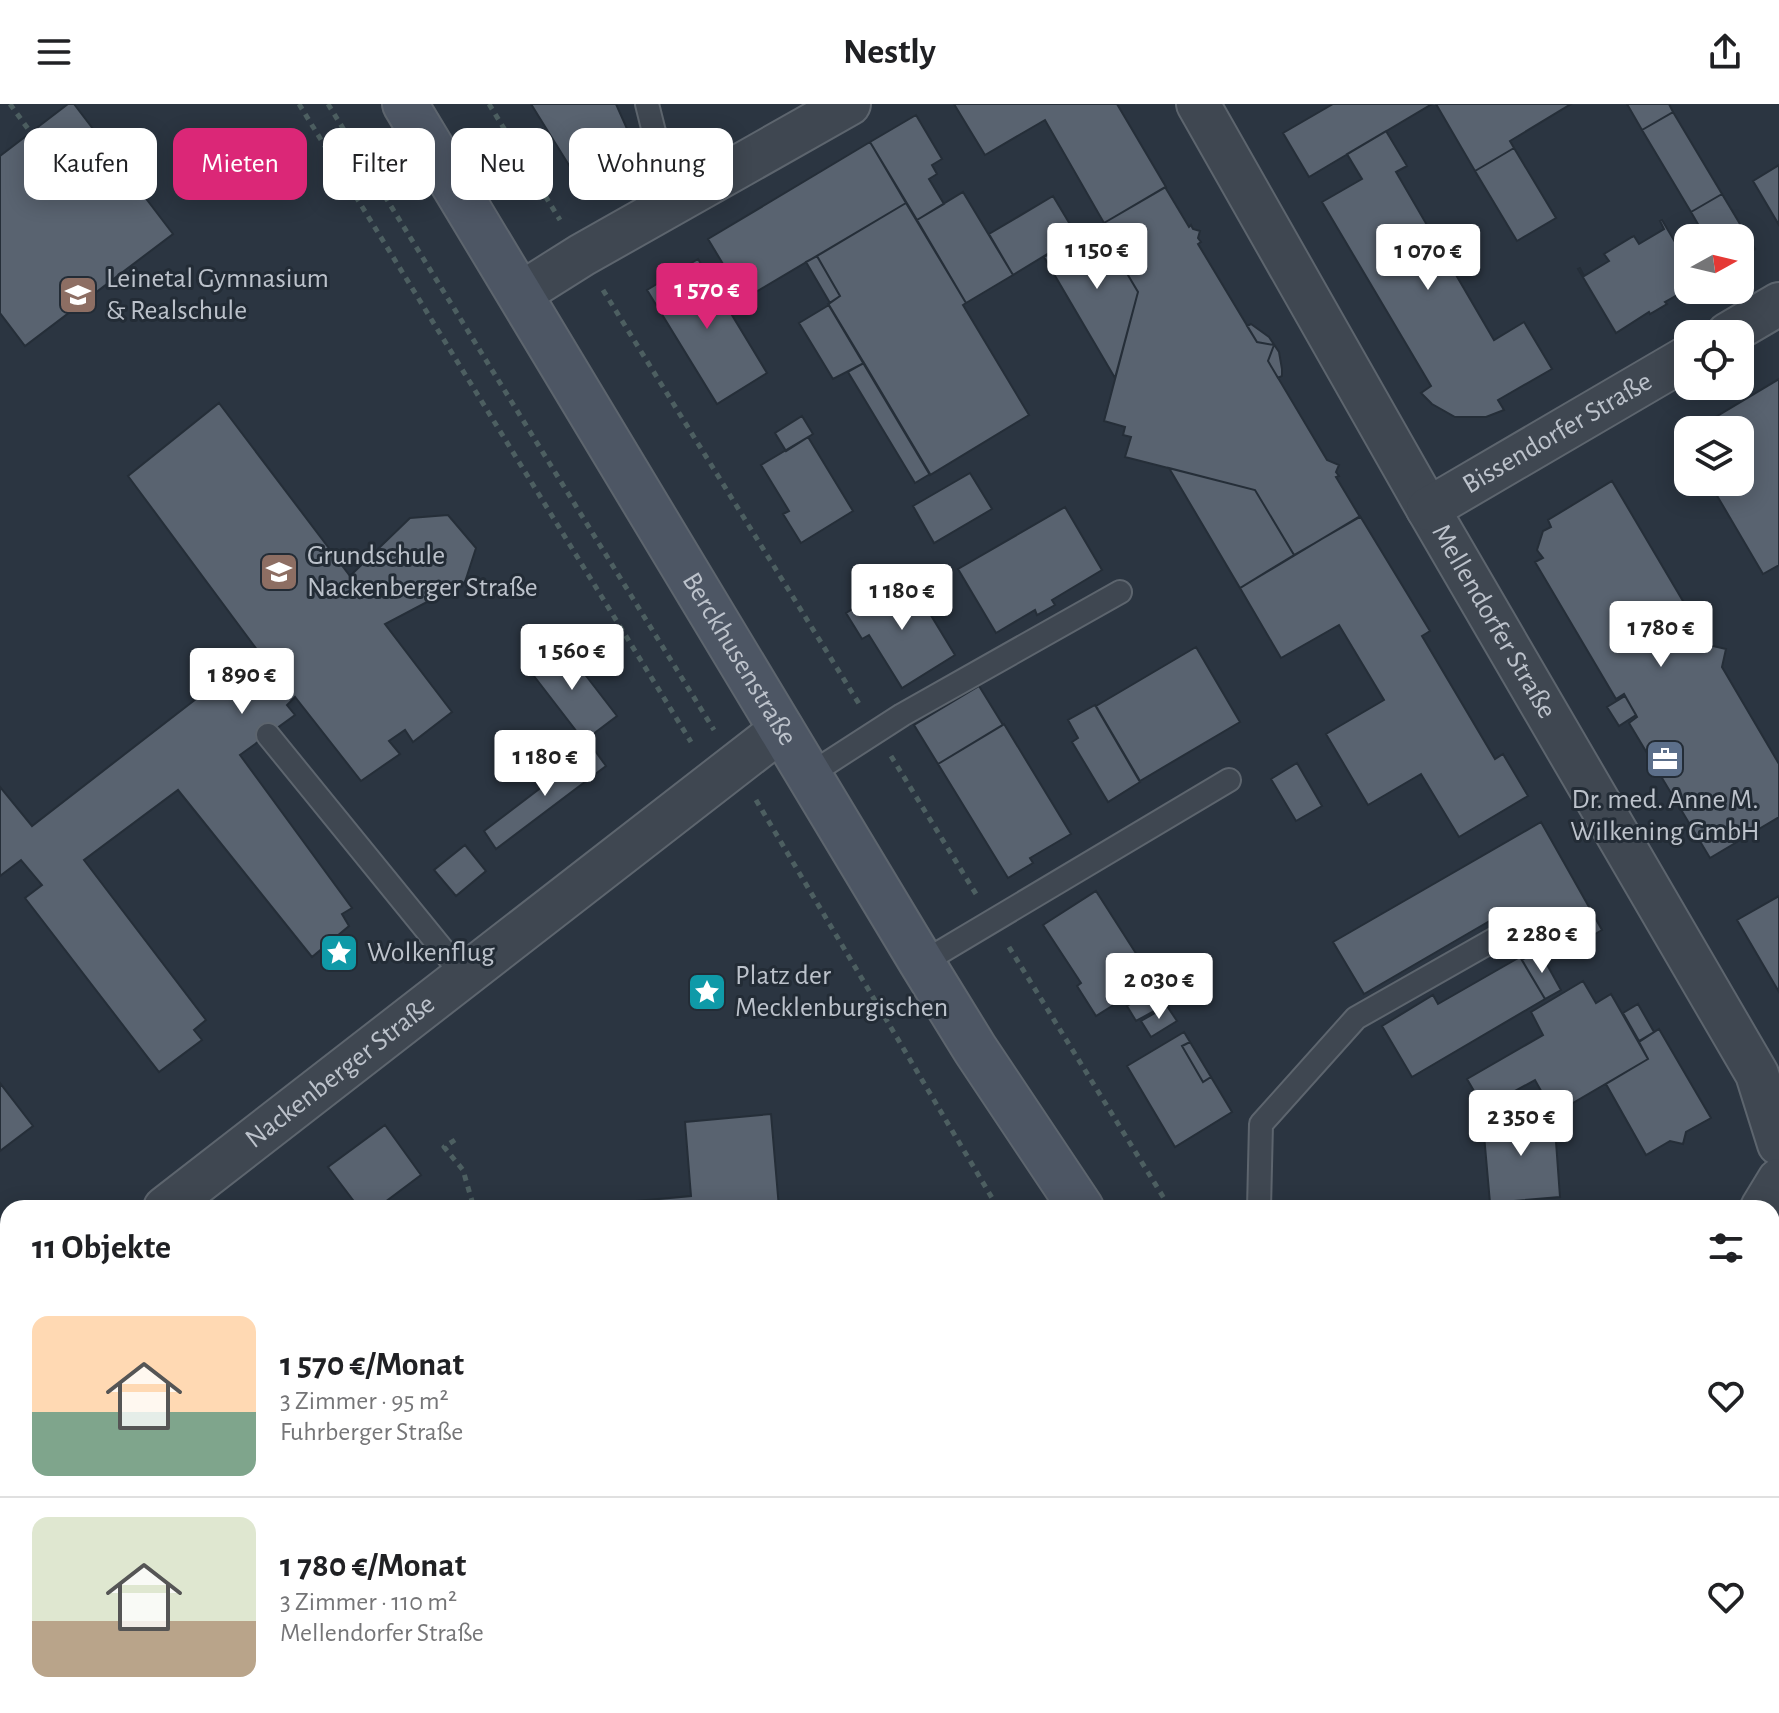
<!DOCTYPE html>
<html lang="de">
<head>
<meta charset="utf-8">
<style>
  :root { --surface:#fff; --page:#f2f2f2; --text:#202124; --muted:#757577; --line:#e0e0e0; --accent:#db2777 }
  body { margin:0; font-family:"Alegreya Sans",sans-serif; background:var(--page); color:var(--text); height:100vh; display:flex; flex-direction:column; font-size:30px; white-space:nowrap }
  * { box-sizing:border-box; margin:0 }
  p { font-size:26px; color:var(--muted) }
  .icon { flex:none; width:44px; height:44px; fill:none; stroke:currentColor; stroke-width:2; stroke-linecap:round; stroke-linejoin:round }
  .map { position:relative; flex:1; overflow:hidden }
  .drawer { position:absolute; left:0px; top:1096px; width:1780px; height:514px; display:flex; flex-direction:column; background:var(--surface); border-radius:24px 24px 0 0; box-shadow:0 4px 20px #0003 }
  .drawer>* { flex:none }
  .top-card { position:absolute; left:24px; top:24px; width:800px; height:72px; display:flex; gap:16px }
  .needle { width:52px; rotate:82deg }
  .controls { position:absolute; left:1674px; top:120px; display:grid; gap:16px }
  .controls a { display:grid; place-items:center; width:80px; height:80px; border-radius:16px; background:var(--surface); box-shadow:0 4px 20px #0003; font-size:40px }
  .price { position:absolute; translate:-50% -68px; padding:0 18px; border-radius:8px; background:#fff; color:#222; font-size:26px; line-height:52px; filter:drop-shadow(0 2px 4px #0008) }
  .price::after { content:''; position:absolute; left:50%; top:48px; width:24px; height:18px; margin-left:-12px; background:inherit; clip-path:polygon(0 0,100% 0,50% 100%) }
  .price.current { background:var(--accent); color:#fff }
  ul { padding:0; list-style:none }
  li { display:flex; align-items:center; gap:24px; height:200px; padding:0 32px }
  li+li { border-top:2px solid var(--line) }
  li span { display:grid; place-items:center; flex:none; width:224px; height:160px; border-radius:16px; color:#555 }
  li>.icon { margin-inline-start:auto }
  span .icon { width:96px; height:96px; fill:#fffc; stroke-width:1 }
  li b { font-size:34px }
  h2 { display:flex; justify-content:space-between; align-items:center; height:96px; padding:0 32px; font-size:34px }
  .pill { padding:0 28px; border-radius:16px; background:var(--surface); box-shadow:0 4px 20px #0003; font-size:28px; line-height:72px }
  .pill.current { background:var(--accent); color:#fff }
  header { display:flex; justify-content:space-between; align-items:center; height:104px; padding:0 32px; background:var(--surface); font-size:36px; font-weight:700 }
  .map>svg:first-child { display:block }
  .green { fill:#2e4243 }
  .building { fill:#596370; stroke:#252e38; stroke-width:2 }
  .lines { fill:none; stroke-linecap:round; stroke-linejoin:round }
  .lane-casing { stroke:#5d656e; stroke-width:26 }
  .street-casing { stroke:#5d656e; stroke-width:46 }
  .secondary-casing { stroke:#5d656e; stroke-width:48 }
  .path { stroke:#4d5f61; stroke-width:5; stroke-dasharray:6 6; stroke-linecap:butt }
  .lane { stroke:#3f4751; stroke-width:22 }
  .street { stroke:#3f4751; stroke-width:42 }
  .secondary { stroke:#4d5664; stroke-width:44 }
  .tram { stroke:#616b77; stroke-width:2 }
  .labels { text-anchor:middle; dominant-baseline:central; stroke-width:6; stroke-linejoin:round; paint-order:stroke }
  .poi-label { font-size:28px; fill:#bcc2cb; stroke:#232c36; text-anchor:start }
  .street-label { font-size:28px; fill:#bcc2cb; stroke:#232c36 }
</style>
</head>
<body>
<header><svg class="icon" aria-label="menu" viewBox="0 0 24 24"><path d="M4 6h16M4 12h16M4 18h16"/></svg>Nestly<svg class="icon" aria-label="share" viewBox="0 0 24 24"><path d="M12 15V3M7 8l5-5 5 5M5 13v7h14v-7"/></svg></header>
<div class="map">
<svg width="1779" height="1609" viewBox="0 0 1779 1609">
  <rect width="100%" height="100%" fill="#2b3541"/>
  <path class="green" d="M946,1602h129v7h-184z"/>
  <path class="building" d="M68,0h6l99,130 -148,112 -25,-33v-157z
    M531,0h85l12,27 -19,11 10,17 -39,24z
    M954,0h163l49,83 -62,36 -59,-103 -60,35z
    M1333,0h99l-123,73 -26,-44z
    M1436,0h135l-61,37 4,7 -39,23z
    M1627,0h42l4,8 -31,18z
    M1673,8l49,82 -31,18 -49,-82z
    M916,11l26,44 -10,6 5,9 -8,5 15,25 -27,16 -47,-78z
    M1386,27l21,35 -11,6 98,168 30,-18 28,47 -54,31 6,10 -18,7h-31l-23,-13 -11,-11 10,-7 -109,-184 40,-23 -15,-25z
    M870,38l36,61 -162,96 -36,-60z
    M1514,44l42,70 -39,23 -42,-70z
    M1779,61v60l-26,-44z
    M1165,83l24,40 2,-2 2,4 7,2 -2,7 3,4 -3,2 59,98 17,3 -6,16 59,99 12,5 -3,7 3,4 -3,1 24,40 -66,38 -39,-65 -130,-33 6,-20 -8,-2 2,-8 -21,-6 34,-129 -35,-59 1,-10z
    M963,88l50,83 -47,28 -49,-83z
    M1722,90l33,55 -15,9v-20h-34l-15,-26z
    M1053,92l24,40 -64,39 -24,-41z
    M906,99l60,100 -3,2 66,110 -99,60 -102,-171 12,-8 -23,-40z
    M1662,116l26,44v25l-23,13 2,2 -17,10 -1,-2 -33,21 -38,-64 2,-1 4,8 25,-15 -5,-7 28,-17 2,-1 5,8 25,-15 -4,-8z
    M1104,119l-1,10 35,59 -23,86 -71,-121z
    M817,152l23,40 -10,7 -24,-41z
    M698,155l69,114 -50,31 -70,-114z
    M829,201l35,58 -31,16 -34,-56z
    M1251,220l18,13 10,15 3,17v7l-4,2 -10,-17 6,-16 -17,-3 -10,-16z
    M864,259l66,111 -15,9 -67,-111z
    M1779,275v186l-16,9 -54,-92h31v-52h-46z
    M219,299l131,173 60,-58 38,-3 28,33 -11,34 -80,42 67,88 -39,30 -8,-12 -16,11 11,13 -39,27 -66,-84 -8,8 8,10 -55,40 112,153 -10,6 7,12 -37,31 -134,-167 -94,70 122,160 -12,10 8,10 -43,32 -134,-174 17,-13 -21,-25 -21,16v-89l32,39 226,-175 -130,-175z
    M802,312l11,18 -27,17 -11,-18z
    M808,333l45,74 -52,32 -18,-29 6,-3 -28,-46z
    M1169,364l86,22 39,65 -54,33z
    M970,369l22,36 -58,34 -21,-37z
    M1612,377l97,164 17,4 -4,18 57,97v53l-69,41 -81,-135 8,-6 -13,-23 -8,5 -81,-137 8,-4 -6,-8 6,-19 8,-4 -3,-7z
    M1065,403l37,63 -50,30 3,5 -18,10 -2,-5 -39,23 -38,-64z
    M1360,412l70,115 -8,5 73,123 8,-5 25,42 -69,41 -38,-63 -53,31 -42,-71 58,-34 -45,-75 -58,33 -41,-70z
    M907,472l48,79 -53,33 -33,-53 -7,4 -16,-26z
    M560,538l57,74 -33,25 -57,-74z
    M1196,543l44,75 -100,59 -44,-75z
    M979,582l24,39 -65,39 -24,-39z
    M1625,592l11,19 -17,11 -12,-19z
    M1095,601l45,77 -32,20 -36,-60 6,-4 -10,-18z
    M1004,620l67,110 -41,24 3,5 -25,15 -70,-114z
    M593,644l13,18 -110,83 -12,-18z
    M1297,659l25,43 -26,15 -25,-42z
    M1541,718l61,108 -26,15 -15,-26 -24,14 -13,-23 -27,15 -4,-6 -129,75 -31,-52z
    M465,741l21,26 -30,25 -22,-26z
    M1096,787l57,89 -57,36 -19,-30 4,-3 -38,-58z
    M1779,792v96l-42,-72z
    M1539,846l22,40 -16,9 -23,-39z
    M1520,853l25,42 -133,78 -30,-51 51,-31 5,9z
    M1583,877l13,22 15,-9 37,65 -94,55 -19,-34 -51,28 -17,-29 76,-44 -12,-23z
    M1157,884l10,16 -31,17 -9,-15z
    M1638,900l16,28 -15,9 -16,-28z
    M1167,902l10,15 -26,16 -10,-16z
    M1659,925l52,89 -25,14 -3,12 -13,-3 -24,14 -40,-71 42,-25 -9,-17z
    M1184,928l6,10 -8,4 21,36 8,-5 21,35 -57,35 -48,-81z
    M1190,938l21,35 -8,5 -21,-36z
    M0,979l33,43 -33,25z
    M1482,1008h4l3,7 65,-5 6,83 -70,6z
    M771,1010l8,94h-164v-5l76,-7 -6,-74z
    M385,1021l36,50 -44,33h-18l-31,-41z
    M8,1254v124l-8,6v-114l7,-6 -4,-6z
    M0,1443h8v38l-8,1z"/>
  <g class="lines">
    <g class="lane-casing">
      <path id="lane" d="M647,0l7,28 36,63
        M268,631l196,241
        M809,671l93,-60 218,-123
        M922,859l307,-183
        M1259,1104l2,-84 95,-106 162,-92
        M0,1542h8
        M1100,1602l1,7"/>
    </g>
    <g class="street-casing">
      <g id="street">
        <path id="s1" d="M1198,0l230,405 329,565 22,70"/>
        <path d="M520,190l62,-39 267,-151"/>
        <path d="M1728,230l51,-30"/>
        <path id="s2" d="M1428,405l260,-152"/>
        <path id="s3" d="M165,1104l617,-479"/>
        <path d="M1762,1104l17,-28"/>
      </g>
    </g>
    <g class="secondary-casing">
      <g id="secondary">
        <path id="s4" d="M405,0l517,859 53,86 106,159"/>
        <path d="M1749,1609v-7"/>
      </g>
    </g>
    <path class="path" d="M10,0l21,29
      M299,0l392,638
      M328,0l386,626
      M489,0l71,116
      M603,186l258,417
      M891,652l85,138
      M756,696l242,408
      M1009,843l161,261
      M455,1036l-11,7 19,23 11,38
      M0,1167l8,-6
      M1772,1170l7,1
      M0,1197l8,-6
      M1185,1602v7
      M1442,1602v7"/>
    <use href="#lane" class="lane"/>
    <use href="#street" class="street"/>
    <use href="#secondary" class="secondary"/>
    <path class="tram" d="M1772,1563l7,1
      M728,1609l88,-7"/>
  </g>
  <defs>
    <g id="school-square" transform="scale(2)"><rect x="-9" y="-9" width="18" height="18" rx="4" fill="#8d6e63" stroke="#232c36"/><path d="M0-5L7-2L0 1L-7-2ZM-4 1L0 2.5L4 1V4Q0 6-4 4Z" fill="#fff"/></g>
    <g id="office-square" transform="scale(2)"><rect x="-9" y="-9" width="18" height="18" rx="4" fill="#5c6f8a" stroke="#232c36"/><path d="M-6-3h4V-5.5h4V-3h4V5H-6ZM-1-4.5V-3h2v-1.5ZM-6 0V1H6V0Z" fill="#fff"/></g>
    <g id="sight-square" transform="scale(2)"><rect x="-9" y="-9" width="18" height="18" rx="4" fill="#0f9aa8" stroke="#232c36"/><path d="M0-6L1.8-2.2L6-1.7L2.9 1.2L3.7 5.4L0 3.3L-3.7 5.4L-2.9 1.2L-6-1.7L-1.8-2.2Z" fill="#fff"/></g>
  </defs>
  <g fill-rule="evenodd">
    <use href="#school-square" x="78" y="191"/>
    <use href="#school-square" x="279" y="468"/>
    <use href="#office-square" x="1665" y="655"/>
    <use href="#sight-square" x="339" y="849"/>
    <use href="#sight-square" x="707" y="888"/>
  </g>
  <g class="labels">
    <g class="poi-label">
      <text x="106" y="175">Leinetal Gymnasium<tspan x="106" dy="32">&amp; Realschule</tspan></text>
      <text x="307" y="452">Grundschule<tspan x="307" dy="32">Nackenberger Straße</tspan></text>
      <text x="1665" y="696" text-anchor="middle">Dr. med. Anne M.<tspan x="1665" dy="32">Wilkening GmbH</tspan></text>
      <text x="367" y="849">Wolkenflug</text>
      <text x="735" y="872">Platz der<tspan x="735" dy="32">Mecklenburgischen</tspan></text>
    </g>
    <g class="street-label">
      <text stroke="none"><textPath href="#s2" startOffset="150">Bissendorfer Straße</textPath></text>
      <text stroke="none"><textPath href="#s1" startOffset="596">Mellendorfer Straße</textPath></text>
      <text stroke="none"><textPath href="#s4" startOffset="648">Berckhusenstraße</textPath></text>
      <text stroke="none"><textPath href="#s3" startOffset="222">Nackenberger Straße</textPath></text>
    </g>
  </g>
</svg>
<div class="controls">
<a><svg class="needle" viewBox="-14 -14 28 28"><path d="M0-13l5 13h-10z" fill="#e53935"/><path d="M0 13l5-13h-10z" fill="#757577"/></svg></a>
<a><svg class="icon" aria-label="locate" viewBox="0 0 24 24"><circle cx="12" cy="12" r="6"/><path d="M12 2v4M12 18v4M2 12h4M18 12h4"/></svg></a>
<a><svg class="icon" aria-label="layers" viewBox="0 0 24 24"><path d="M12 4l9 5-9 5-9-5zM3 14l9 5 9-5"/></svg></a>
</div>
<b class="price" style="left:1097px;top:187px">1 150 €</b>
<b class="price" style="left:1428px;top:188px">1 070 €</b>
<b class="price current" style="left:707px;top:227px">1 570 €</b>
<b class="price" style="left:902px;top:528px">1 180 €</b>
<b class="price" style="left:1661px;top:565px">1 780 €</b>
<b class="price" style="left:572px;top:588px">1 560 €</b>
<b class="price" style="left:242px;top:612px">1 890 €</b>
<b class="price" style="left:545px;top:694px">1 180 €</b>
<b class="price" style="left:1542px;top:871px">2 280 €</b>
<b class="price" style="left:1159px;top:917px">2 030 €</b>
<b class="price" style="left:1521px;top:1054px">2 350 €</b>
<div class="top-card">
<a class="pill">Kaufen</a>
<a class="pill current">Mieten</a>
<a class="pill">Filter</a>
<a class="pill">Neu</a>
<a class="pill">Wohnung</a>
</div>
<section class="drawer">
<h2>11 Objekte<svg class="icon" aria-label="filters" viewBox="0 0 24 24"><path d="M4 7h16M4 17h16"/><circle cx="9" cy="7" r="2"/><circle cx="15" cy="17" r="2"/></svg></h2>
<ul>
<li><span style="background:linear-gradient(#ffd9b3 60%,#7fa58c 0)"><svg class="icon" aria-label="home" viewBox="0 0 24 24"><path d="M3 11l9-7 9 7M6 9v11h12V9"/></svg></span><div><b>1 570 €/Monat</b><p>3 Zimmer · 95 m²</p><p>Fuhrberger Straße</p></div><svg class="icon" aria-label="heart" viewBox="0 0 24 24"><path d="M12 20l-8-8c-3-5 5-10 8-4 3-6 11-1 8 4z"/></svg></li>
<li><span style="background:linear-gradient(#dfe7d0 65%,#b9a48a 0)"><svg class="icon" aria-label="home" viewBox="0 0 24 24"><path d="M3 11l9-7 9 7M6 9v11h12V9"/></svg></span><div><b>1 780 €/Monat</b><p>3 Zimmer · 110 m²</p><p>Mellendorfer Straße</p></div><svg class="icon" aria-label="heart" viewBox="0 0 24 24"><path d="M12 20l-8-8c-3-5 5-10 8-4 3-6 11-1 8 4z"/></svg></li>
</ul>
</section>
</div>
</body>
</html>
